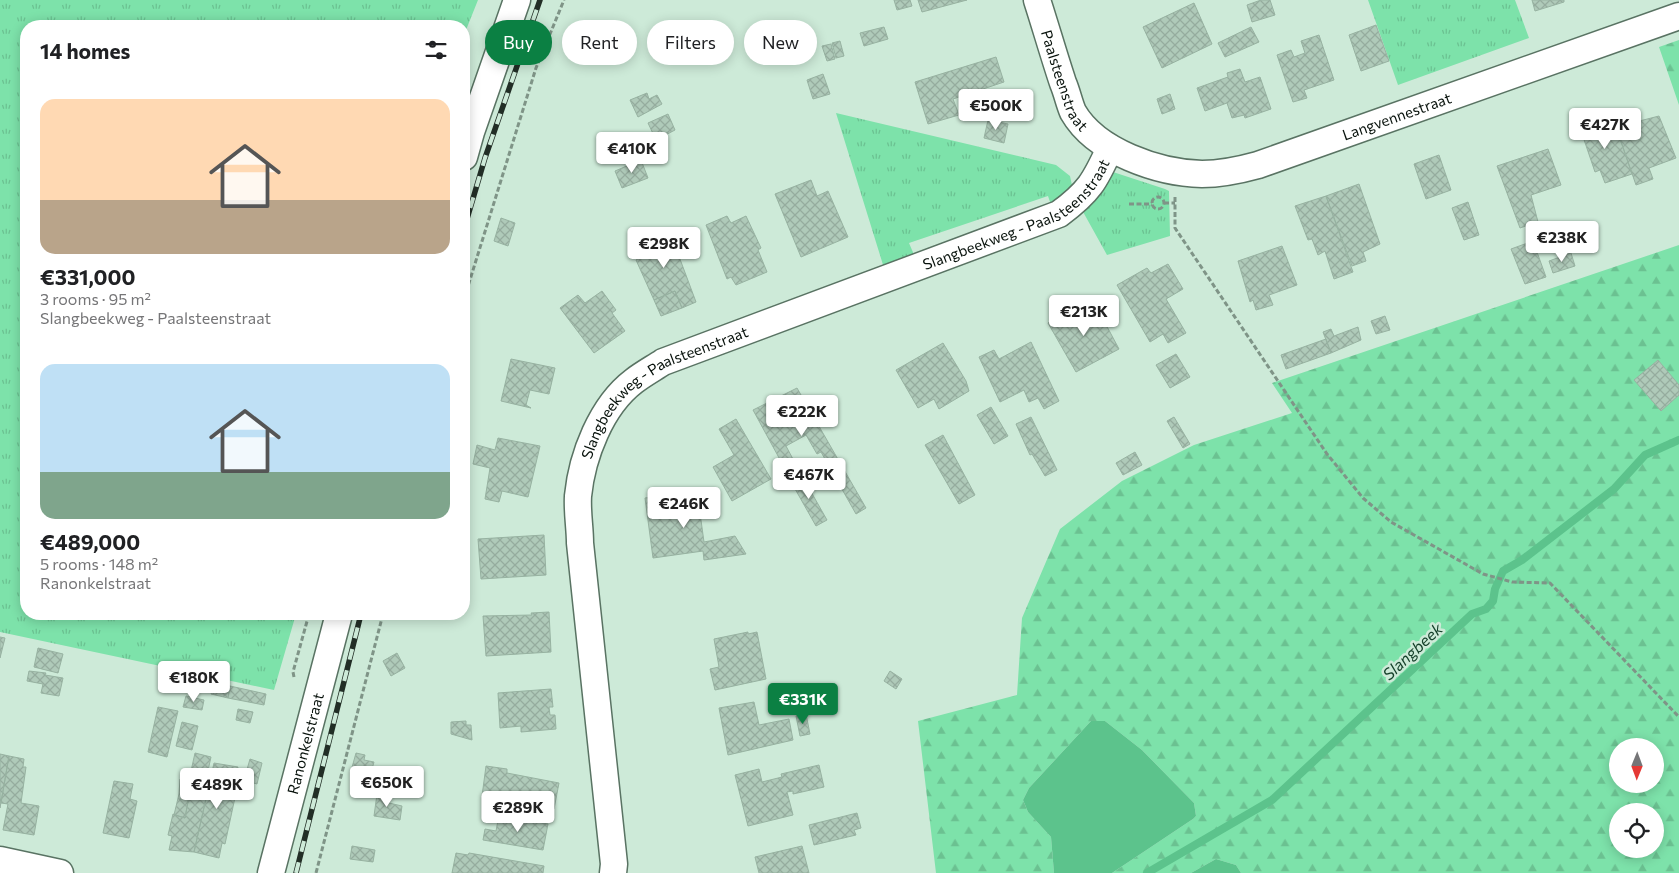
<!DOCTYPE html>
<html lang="en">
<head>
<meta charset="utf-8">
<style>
  :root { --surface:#fff; --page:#f6f6f6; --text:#202124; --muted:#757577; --accent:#0b8043 }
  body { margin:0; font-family:Commissioner,sans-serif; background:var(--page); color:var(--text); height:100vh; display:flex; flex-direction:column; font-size:19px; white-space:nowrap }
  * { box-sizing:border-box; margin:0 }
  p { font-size:16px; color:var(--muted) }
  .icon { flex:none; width:28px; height:28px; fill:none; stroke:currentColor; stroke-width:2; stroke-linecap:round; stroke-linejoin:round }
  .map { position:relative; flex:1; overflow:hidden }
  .panel { position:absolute; left:20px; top:20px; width:450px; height:600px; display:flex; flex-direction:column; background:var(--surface); border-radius:20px; box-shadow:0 2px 12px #0003 }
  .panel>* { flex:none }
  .top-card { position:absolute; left:485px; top:20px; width:475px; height:45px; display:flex; gap:10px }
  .needle { width:32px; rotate:181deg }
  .buttons { position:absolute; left:1609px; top:738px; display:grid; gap:10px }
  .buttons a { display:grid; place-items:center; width:55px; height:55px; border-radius:50%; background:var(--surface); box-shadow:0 2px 12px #0003; font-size:25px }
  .price { position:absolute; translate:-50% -42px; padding:0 11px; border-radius:5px; background:#fff; color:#222; font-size:16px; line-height:32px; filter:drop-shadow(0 1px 2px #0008) }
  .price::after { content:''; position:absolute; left:50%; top:30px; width:15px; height:11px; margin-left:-8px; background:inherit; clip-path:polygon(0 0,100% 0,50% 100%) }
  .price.on { background:var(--accent); color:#fff }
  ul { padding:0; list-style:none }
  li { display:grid; align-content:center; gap:10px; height:265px; padding:0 20px }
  li span { display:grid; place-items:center; height:155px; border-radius:15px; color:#555 }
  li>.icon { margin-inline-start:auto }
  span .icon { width:90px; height:90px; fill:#fffc; stroke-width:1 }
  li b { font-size:21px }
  h2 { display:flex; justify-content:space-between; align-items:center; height:60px; padding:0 20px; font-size:21px }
  .pill { padding:0 18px; border-radius:22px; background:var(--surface); box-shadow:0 2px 12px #0003; font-size:18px; line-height:45px }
  .pill.on { background:var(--accent); color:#fff }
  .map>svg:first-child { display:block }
  .grass { fill:url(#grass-tufts) }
  .forest { fill:url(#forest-firs); fill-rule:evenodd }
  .water { fill:#5cc38c }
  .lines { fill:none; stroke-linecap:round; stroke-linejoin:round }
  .stream { stroke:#5cc38c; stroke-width:8 }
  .building { fill:url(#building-cross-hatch); stroke:#97b2a1 }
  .minor-casing { stroke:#597363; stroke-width:29 }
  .path { stroke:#7f9487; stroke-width:3; stroke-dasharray:5 2.5; stroke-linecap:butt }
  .minor { stroke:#fff; stroke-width:26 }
  .rail-casing { stroke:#222e26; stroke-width:5.5 }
  .rail { stroke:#cdead8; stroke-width:4; stroke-dasharray:11; stroke-linecap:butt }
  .labels { text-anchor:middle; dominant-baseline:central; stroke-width:5; stroke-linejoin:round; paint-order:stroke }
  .street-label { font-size:15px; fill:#07110b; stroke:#cdead8 }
  .water-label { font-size:16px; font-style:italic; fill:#16412b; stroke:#cdead8 }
</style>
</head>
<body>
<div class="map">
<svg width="1679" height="873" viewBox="0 0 1679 873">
  <defs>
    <pattern id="grass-tufts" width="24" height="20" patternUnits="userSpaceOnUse" patternTransform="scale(1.25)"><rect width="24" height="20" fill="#7de2aa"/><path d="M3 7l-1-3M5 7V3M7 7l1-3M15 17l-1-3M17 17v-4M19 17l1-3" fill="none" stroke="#6bc191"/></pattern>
    <pattern id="forest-firs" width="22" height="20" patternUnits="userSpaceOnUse" patternTransform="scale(1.25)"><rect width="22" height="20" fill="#7de2aa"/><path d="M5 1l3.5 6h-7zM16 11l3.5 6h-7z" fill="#6bc191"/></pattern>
    <pattern id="building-cross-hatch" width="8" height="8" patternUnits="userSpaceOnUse" patternTransform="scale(1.25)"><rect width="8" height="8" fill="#afcab9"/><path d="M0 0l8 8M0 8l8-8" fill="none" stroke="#95ac9e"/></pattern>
  </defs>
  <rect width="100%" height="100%" fill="#cdead8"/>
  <path class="grass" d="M0,0h478l-14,35v-9h-438v588h270l-22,76 -274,-58z
    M1368,0h147l14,38 -131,47z
    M836,113l220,52 14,11 3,14 -21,18 -4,-12 -139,47 6,14 -31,11z
    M1113,172l52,17 4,2 1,45 -63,19 -25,-45z"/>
  <path class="forest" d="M1679,40v65l-20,-58z
    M1679,245v628h-438l-5,-8 -20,-6 -25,14h-79l81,-54 3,-3 -2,-13 -52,-53 -37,-29h-14l-62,67 -6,12 5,12 23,25 3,36h-118l-18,-152 99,-26 5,-77 38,-89 62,-48 72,-36 98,-32 -20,-30zM1618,746h37v38h-37zM1618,811h37v38h-37z"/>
  <path class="water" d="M1091,721h14l37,29 52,53 2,13 -3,3 -81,54h-58l-3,-36 -23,-25 -5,-12 6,-12z
    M1216,859l20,6 5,8h-50z"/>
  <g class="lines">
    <path class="stream" d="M1147,873l125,-73 200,-186 14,-5 7,-8 2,-12 8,-18 19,-11 92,-71 31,-34 34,-15"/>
  </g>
  <path class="building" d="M894,0h16l2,6 -15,4z
    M918,0h49l-45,12z
    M1261,0h9l5,15 -23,7 -5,-17z
    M1532,0h32v2l-29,9z
    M1194,3l18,41 -50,24 -19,-41z
    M1376,25l13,36 -28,10 -12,-36z
    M884,27l4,12 -24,7 -4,-13z
    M1251,27l8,15 -34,15 -7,-14z
    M1319,35l15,45 -30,10 3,8 -14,4 -16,-47 14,-5 3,7 11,-4 -4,-12z
    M840,41l4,15 -8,2 -4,-15z
    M831,44l4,15 -8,2 -5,-15z
    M996,57l8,25 -51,17 6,16 -31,9 -13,-42z
    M1240,69l5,13 15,-5 11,32 -26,9 -1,-3 -12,3 -5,-15 -22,8 -8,-23 31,-11 -1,-4z
    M823,74l7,20 -17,5 -6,-19z
    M647,93l2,6 8,-4 5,9 -24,13 -8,-17z
    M1170,94l5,15 -13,5 -5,-15z
    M668,114l7,16 -19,10 -8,-17z
    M1595,116l6,16 15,-5 16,47 -27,9 -5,-13 -5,2 -17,-50z
    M1659,116l17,42 -27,10 4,11 -17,6 -20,-58z
    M988,120l20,4 -4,19 -20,-5z
    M1548,149l13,36 -30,10 7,27 -18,6 -23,-62z
    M1439,155l12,35 -25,9 -12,-35z
    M641,160l7,18 -26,10 -7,-17z
    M811,180l6,16 11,-5 20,46 -47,20 -26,-63z
    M1359,184l21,60 -17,8 3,9 -14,5 -26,-70z
    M1326,196l27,76 -19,7 -9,-28 -7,4 -6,-16 -4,1 -13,-34z
    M1468,202l11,33 -15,5 -12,-32z
    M727,216l4,7 15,-7 15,32 -3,2 9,22 -31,13 -5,-8 -4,2 -21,-54z
    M501,218l14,5 -7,23 -14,-5z
    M663,231l6,14 5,-2 22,59 -14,6 -7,-17 -21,9 -18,-40 5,-3 -7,-14z
    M1533,241l13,36 -21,7 -14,-35z
    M1282,246l15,39 -28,10 4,10 -17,5 -3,-10 -3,2 -12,-41z
    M1571,253l4,13 -22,7 -4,-12z
    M1168,264l15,25 -17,10 20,34 -18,10 -5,-9 -13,8 -33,-57 30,-17 4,5z
    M602,291l14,19 -4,3 13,18 -31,22 -34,-45 18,-13 7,8z
    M675,291l7,17 -21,8 -7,-16z
    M1095,304l24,45 -43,23 -28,-49 16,-9 3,5z
    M1385,316l5,14 -14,4 -5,-13z
    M1358,327l3,13 -30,13 -8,-21 8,-3 3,7z
    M1326,339l5,14 -45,16 -5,-14z
    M1031,342l28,59 -15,8 -6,-11 -9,4 -5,-12 -24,12 -21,-45 15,-7 5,9z
    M943,343l23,38 3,10 -30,18 -5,-10 -16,9 -22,-38z
    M1176,354l14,23 -20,11 -14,-23z
    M511,359l44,9 -6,26 -19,-4 -4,15 5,3 -30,-7z
    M1658,360l21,25v10l-18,16 -27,-31z
    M797,388l69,120 -10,6 -35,-62 -4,2 -11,-19 -20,11 8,15 -10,6 -31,-57z
    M464,390l5,1 -3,12 -2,-1z
    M991,407l17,29 -14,8 -17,-29z
    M1031,417l26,53 -12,6 -13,-22 -2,1 -14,-31z
    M1174,417l16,27 -7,4 -16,-27z
    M736,419l35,60 -39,22 -19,-34 21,-12 -15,-26z
    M943,435l32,60 -16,9 -34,-59z
    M498,438l42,8 -12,51 -26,-6 -3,11 -14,-3 5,-31 -17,-4 4,-19 18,5z
    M1135,452l7,13 -19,10 -7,-12z
    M801,474l26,46 -11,6 -26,-46z
    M697,491l7,51 31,-6 11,18 -42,6 -1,-9 -50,7 -8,-60z
    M544,535l2,40 -65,4 -3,-40z
    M549,612l2,40 -65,4 -3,-40 49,-1 -1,-2z
    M748,632v2l9,-2 9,47 -51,11 -5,-21 9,-2 -5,-28z
    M0,637l5,1 -5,20z
    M38,648l25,6 -5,19 -24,-6z
    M397,653l8,15 -14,8 -8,-15z
    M29,671l17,2 -1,2 18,3 -4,18 -18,-3 2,-9 -16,-3z
    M890,671l12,8 -6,10 -12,-8z
    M216,683l14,3 -2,12 -17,-4 3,-8h1z
    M230,686l36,8 -2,11 -36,-7z
    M551,689l2,18h-4l1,8h5l1,14 -35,3v-6l-21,2 -2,-35z
    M186,696l18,4 -2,10 -19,-3z
    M754,702l5,23 30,-6 4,21 -65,15 -9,-47z
    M158,707l20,4 -11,46 -19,-5z
    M238,709l15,3 -3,11 -14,-3z
    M806,714l4,20 -10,2 -4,-20z
    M466,721v4h5l1,15 -21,-6v-12z
    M182,722l16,4 -6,24 -16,-4z
    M195,753l16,4 -4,18h-3l-2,8 7,2 -15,67 -25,-2 3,-14 -4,-1 5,-21 12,4 4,-22 -10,-2 1,-15h2l2,-9 7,1z
    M356,753l9,2 -1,5 10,2 -4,14 -19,-5z
    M0,754l9,2 -9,52z
    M9,756l15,3 -1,8h3l-5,36 18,3 -5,29 -31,-5 5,-26 -7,-1z
    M250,759l12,4 -5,21 -13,-4z
    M214,763l24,4 -3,12h4l-14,65 -3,-1 -3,15 -25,-6z
    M819,765l5,22 -31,7v-3l-6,1 6,23 -45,11 -13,-51 24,-6 3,13 20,-5 -1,-3z
    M486,766l21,3v4l52,10 -5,26 -72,-13z
    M114,781l19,3 -3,15 7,2 -8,37 -26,-5z
    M179,794l10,2 -4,22 -11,-3z
    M377,794l14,2 -2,7 13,3 -2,14 -26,-4z
    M857,813l4,15 -7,2 2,5 -42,10 -5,-20z
    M499,815l49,9 -5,26 -60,-10 2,-11 11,2z
    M352,846l23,4 -2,12 -23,-3z
    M802,846l7,27h-50l-4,-16z
    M456,853l12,2 1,-2 75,13 -1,7h-91z"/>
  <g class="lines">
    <g class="minor-casing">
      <g id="minor">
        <path id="s1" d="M1037,0c9,28 17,56 26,83 4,9 6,20 10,29 23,40 86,61 129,62 20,0 38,-4 56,-9l421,-149"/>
        <path d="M464,157l7,-25 46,-132"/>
        <path d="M0,860l60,13"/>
        <path id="s2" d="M271,873l68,-259"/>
        <path id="s3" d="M613,873l1,-9 -34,-321c0,-15 -3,-31 -2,-47 4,-40 23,-90 56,-115 9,-7 20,-13 29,-19l396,-148c30,-22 36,-33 51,-66"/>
      </g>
    </g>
    <path class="path" d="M1175,197v31l152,226 36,44 28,24 92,52 29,8 38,1 129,134
      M1152 203a6 6 0 1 1 12 0a6 6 0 1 1-12 0Z
      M1164,203h11
      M1129,204h23
      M464,299l72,-231 28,-68
      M294,677l-1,-5 16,-58
      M316,873l67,-259"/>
    <use href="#minor" class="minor"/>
    <g class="rail-casing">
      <path id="rail" d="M464,229l21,-71 55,-158
        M296,873l65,-259"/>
    </g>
    <use href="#rail" class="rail"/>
  </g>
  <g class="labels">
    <g class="street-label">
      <text stroke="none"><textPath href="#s1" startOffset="85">Paalsteenstraat</textPath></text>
      <text stroke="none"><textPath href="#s1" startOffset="470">Langvennestraat</textPath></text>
      <text stroke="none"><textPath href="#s3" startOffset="931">Slangbeekweg - Paalsteenstraat</textPath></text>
      <text stroke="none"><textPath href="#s3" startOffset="526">Slangbeekweg - Paalsteenstraat</textPath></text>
      <text stroke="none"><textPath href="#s2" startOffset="134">Ranonkelstraat</textPath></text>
    </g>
    <g class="water-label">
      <text transform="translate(1412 651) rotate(-43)">Slangbeek</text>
    </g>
  </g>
</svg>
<div class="buttons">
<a><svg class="needle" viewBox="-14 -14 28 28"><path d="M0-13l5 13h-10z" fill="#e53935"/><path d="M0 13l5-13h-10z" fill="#757577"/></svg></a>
<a><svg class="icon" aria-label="locate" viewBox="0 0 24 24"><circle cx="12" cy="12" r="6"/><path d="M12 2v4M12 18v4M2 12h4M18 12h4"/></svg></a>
</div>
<b class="price" style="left:996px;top:131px">€500K</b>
<b class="price" style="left:1605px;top:150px">€427K</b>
<b class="price" style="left:632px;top:174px">€410K</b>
<b class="price" style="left:1562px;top:263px">€238K</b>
<b class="price" style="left:664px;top:269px">€298K</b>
<b class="price" style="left:1084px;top:337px">€213K</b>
<b class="price" style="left:802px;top:437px">€222K</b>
<b class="price" style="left:809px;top:500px">€467K</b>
<b class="price" style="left:684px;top:529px">€246K</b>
<b class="price" style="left:194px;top:703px">€180K</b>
<b class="price on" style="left:803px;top:725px">€331K</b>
<b class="price" style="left:387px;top:808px">€650K</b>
<b class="price" style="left:217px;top:810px">€489K</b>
<b class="price" style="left:518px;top:833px">€289K</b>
<div class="top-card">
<a class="pill on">Buy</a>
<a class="pill">Rent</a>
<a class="pill">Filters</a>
<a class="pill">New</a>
</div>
<section class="panel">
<h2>14 homes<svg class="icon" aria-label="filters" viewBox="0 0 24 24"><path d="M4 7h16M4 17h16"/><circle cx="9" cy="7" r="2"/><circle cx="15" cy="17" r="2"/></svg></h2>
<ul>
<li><span style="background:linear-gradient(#ffd9b3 65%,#b9a48a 0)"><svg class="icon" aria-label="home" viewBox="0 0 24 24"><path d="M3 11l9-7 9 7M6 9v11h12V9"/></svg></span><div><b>€331,000</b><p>3 rooms · 95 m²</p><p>Slangbeekweg - Paalsteenstraat</p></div></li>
<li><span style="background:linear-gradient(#bfe0f5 70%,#7fa58c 0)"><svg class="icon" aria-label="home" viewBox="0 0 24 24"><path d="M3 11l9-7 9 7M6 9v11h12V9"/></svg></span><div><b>€489,000</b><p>5 rooms · 148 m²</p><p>Ranonkelstraat</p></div></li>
</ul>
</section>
</div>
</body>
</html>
